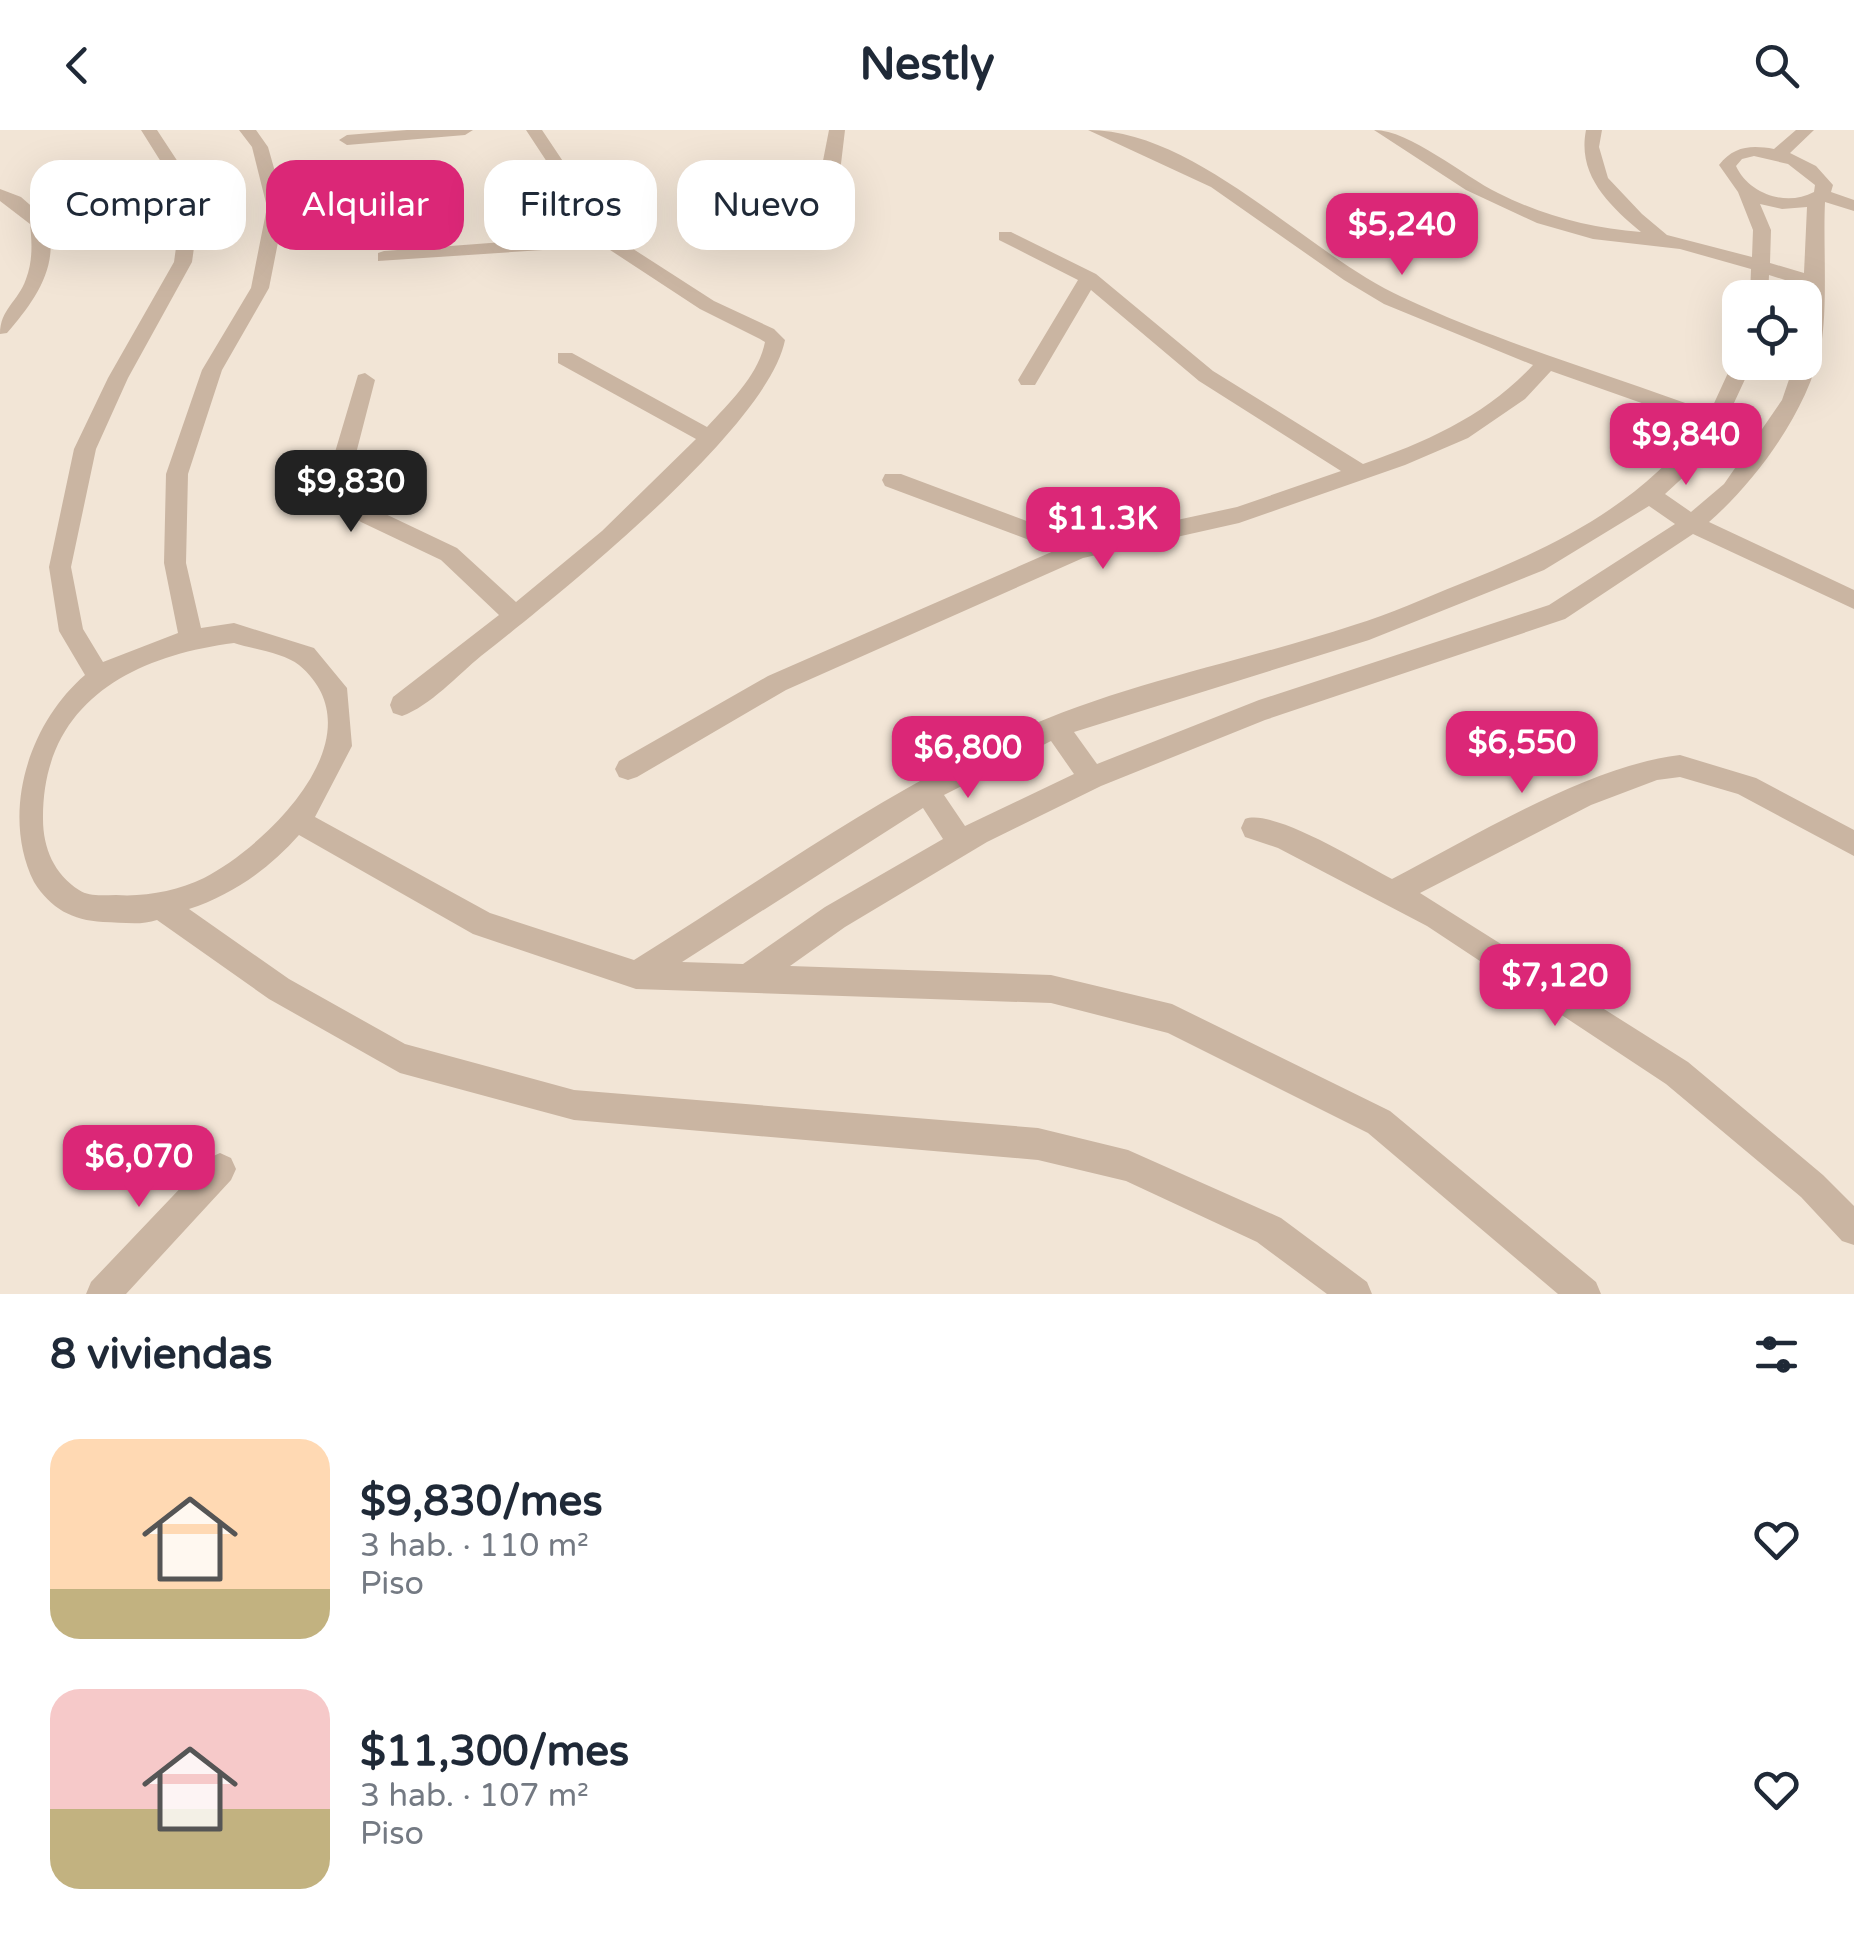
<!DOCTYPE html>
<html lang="es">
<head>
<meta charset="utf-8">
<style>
  :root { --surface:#fff; --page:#f6f6f7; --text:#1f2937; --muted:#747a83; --accent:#db2777 }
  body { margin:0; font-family:"Varela Round",sans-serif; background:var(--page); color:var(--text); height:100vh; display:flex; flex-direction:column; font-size:38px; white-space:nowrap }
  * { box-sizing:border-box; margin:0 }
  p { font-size:32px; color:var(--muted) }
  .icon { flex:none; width:55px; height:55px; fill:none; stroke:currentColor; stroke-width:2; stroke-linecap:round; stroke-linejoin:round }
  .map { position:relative; height:1164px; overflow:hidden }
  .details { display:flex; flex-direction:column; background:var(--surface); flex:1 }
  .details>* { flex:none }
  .top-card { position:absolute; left:30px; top:30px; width:1000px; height:90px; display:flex; gap:20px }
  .buttons { position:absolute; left:1722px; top:150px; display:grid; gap:20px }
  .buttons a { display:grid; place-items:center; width:100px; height:100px; border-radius:20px; background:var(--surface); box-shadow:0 10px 40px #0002; font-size:50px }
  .price { position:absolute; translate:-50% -85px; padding:0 22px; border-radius:20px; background:var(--accent); color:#fff; font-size:32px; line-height:65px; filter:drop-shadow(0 2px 5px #0008) }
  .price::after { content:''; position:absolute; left:50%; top:60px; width:30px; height:22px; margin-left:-15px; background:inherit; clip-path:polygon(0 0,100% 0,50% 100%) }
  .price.selected { background:#222; color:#fff }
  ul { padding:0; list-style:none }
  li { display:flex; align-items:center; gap:30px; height:250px; padding:0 50px }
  li span { display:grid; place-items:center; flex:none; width:280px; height:200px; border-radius:30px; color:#555 }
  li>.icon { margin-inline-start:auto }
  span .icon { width:120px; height:120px; fill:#fffc; stroke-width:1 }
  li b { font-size:42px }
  h2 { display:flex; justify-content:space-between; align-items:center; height:120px; padding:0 50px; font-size:42px }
  .chip { padding:0 35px; border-radius:30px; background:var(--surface); box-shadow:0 10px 40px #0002; font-size:35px; line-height:90px }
  .chip.selected { background:var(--accent); color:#fff }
  header { display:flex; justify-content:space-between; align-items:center; height:130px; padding:0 50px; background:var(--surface); font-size:45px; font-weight:700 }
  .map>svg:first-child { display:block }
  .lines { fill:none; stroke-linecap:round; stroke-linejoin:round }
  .minor { fill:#cab5a2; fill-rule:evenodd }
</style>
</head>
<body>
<header><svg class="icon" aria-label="back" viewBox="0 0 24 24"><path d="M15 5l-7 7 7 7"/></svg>Nestly<svg class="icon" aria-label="search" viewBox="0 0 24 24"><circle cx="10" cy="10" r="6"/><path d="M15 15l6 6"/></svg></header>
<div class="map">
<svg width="1854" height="1164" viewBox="0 0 1854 1164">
  <rect width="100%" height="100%" fill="#f2e5d6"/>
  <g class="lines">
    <path class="minor" d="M141,0h16l44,67 -9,65 -64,116 -32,71 -25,118 12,62 20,33 75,-29 -14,-70 2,-89 36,-104 49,-82 16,-81 -15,-60 -13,-17h17l12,17 17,60 -16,81 -47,82 -34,104 -2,89 15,65 33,-5 80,25 33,40 5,58 -37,71 175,96 144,47c125,-78 248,-167 382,-228 107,-49 226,-70 338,-107 36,-11 71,-27 106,-41 92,-36 180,-79 241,-160l-150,-53 -26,28 -57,39 -63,27 -166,58 -156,35 -297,132 -149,87 -9,3 -9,-3 -4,-8 4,-8 149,-85 288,-126 -171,-64 -3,-6 3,-6h16l179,67 157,-34 104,-36 -142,-90 -108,-91 -56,95h-14l-3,-5 60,-100 -79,-40v-8h12l85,42 117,97 150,93c64,-22 124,-49 170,-99l-149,-61 -40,-24 -133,-93 -123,-57c109,0 218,123 314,167 100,47 204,76 308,115l23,-50 7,-6v6h13l-26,56 33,14 22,-32 13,-38h10l-1,-76 -35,-11 -1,23h-18l1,-29 -71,-20 -87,-10 -56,-16 -71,-33 -92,-60c36,0 89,46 124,63 46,23 92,35 143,39 -32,-27 -64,-57 -55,-102h16l-3,17 9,31 34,36 25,21 85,22 1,-27 -15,-38 -19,-27c15,-19 32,-20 55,-16l22,-19h18l-24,23 26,13 17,19 -2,7 23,8v11l-29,-9c-2,44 3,102 -4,144 -12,63 -65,135 -112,176l145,68v19l-161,-75 -128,85 -300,101 -164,66 -114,56 -142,85 -55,39 261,9 121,29 218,107 206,171 5,12h-43l-190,-161 -200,-100 -117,-30 -415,-14 -163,-55 -174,-99c-30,34 -67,60 -110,74l100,70 116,65 169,46 464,38 90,22 153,68 86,64 5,12h-45l-70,-52 -131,-61 -88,-21 -464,-40 -174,-47 -131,-74 -112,-79c-17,6 -36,2 -54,2 -31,-2 -52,-13 -69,-40 -34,-69 -5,-159 51,-207l-26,-44 -10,-64 25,-118 34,-71 66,-116 9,-65zM1754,26l34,8 27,21 -1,7c-28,15 -65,2 -78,-26l6,-7zM1760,74l22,5 25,-2 -3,66 -34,-10 1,-33zM1719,301l32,14 -27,39 -33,28 -26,-18 25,-23zM1649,376l26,18 -126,81 -290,95 -162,64 -23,-32 295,-92 175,-70zM234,513c18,6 50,10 65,22 82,69 -30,179 -95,213 -27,13 -59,19 -88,17 -13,0 -27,2 -37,-5 -25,-16 -36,-42 -36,-71 -1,-116 89,-163 191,-176zM1051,611l23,33 -109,52 -21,-31zM923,678l20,31 -118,68 -82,57 -61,-2z
      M407,0h66l-8,5 -118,10 -8,-5 8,-5z
      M526,0h16l71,106 101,65 60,28 11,11c-17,88 -230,258 -304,316 -23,19 -51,50 -79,60l-9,-3 -3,-8 3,-8 106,-82 -58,-55 -80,-38 -23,-17 -8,-36 28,-94 7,-2 10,7 -23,89 4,26 21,15 80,38 59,54 86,-71 94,-92 -138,-76v-10h14l135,74c23,-25 51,-51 58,-85l-5,-3 -60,-30 -96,-63 -226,15v-8l6,-2 211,-16z
      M829,0h16l-11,93 -6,1 -9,-5v-33l-68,3 -9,-5 9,-5 69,-3z
      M0,59l21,8 24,21c18,44 -10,83 -38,115l-7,1c0,-25 18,-32 26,-55 7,-18 6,-37 4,-55l-30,-23z
      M1680,625l76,23 98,52v26l-116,-62 -58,-17 -23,3 -66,25 -171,88 268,169 135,113 31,31v39l-12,-4 -41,-44 -135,-113 -239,-158 -149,-78 -33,-11 -4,-9 4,-9c29,-11 118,45 147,60 83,-43 196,-113 288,-124z
      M220,1023l11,5 5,11 -5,11 -105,114h-40l5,-12 118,-124z"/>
  </g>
</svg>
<div class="buttons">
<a><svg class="icon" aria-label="locate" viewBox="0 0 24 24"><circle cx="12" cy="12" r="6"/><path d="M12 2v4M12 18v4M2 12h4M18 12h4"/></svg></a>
</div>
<b class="price" style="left:1402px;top:148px">$5,240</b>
<b class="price" style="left:1686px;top:358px">$9,840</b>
<b class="price selected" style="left:351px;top:405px">$9,830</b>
<b class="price" style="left:1103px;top:442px">$11.3K</b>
<b class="price" style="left:1522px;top:666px">$6,550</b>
<b class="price" style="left:968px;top:671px">$6,800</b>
<b class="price" style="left:1555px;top:899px">$7,120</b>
<b class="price" style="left:139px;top:1080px">$6,070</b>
<div class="top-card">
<a class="chip">Comprar</a>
<a class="chip selected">Alquilar</a>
<a class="chip">Filtros</a>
<a class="chip">Nuevo</a>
</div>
</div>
<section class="details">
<h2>8 viviendas<svg class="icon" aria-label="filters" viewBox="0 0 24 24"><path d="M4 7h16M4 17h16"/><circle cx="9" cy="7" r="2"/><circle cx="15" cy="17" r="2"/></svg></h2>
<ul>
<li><span style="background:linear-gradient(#ffd9b3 75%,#c2b280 0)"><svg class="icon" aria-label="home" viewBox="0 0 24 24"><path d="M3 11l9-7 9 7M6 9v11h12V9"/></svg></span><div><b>$9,830/mes</b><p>3 hab. · 110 m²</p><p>Piso</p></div><svg class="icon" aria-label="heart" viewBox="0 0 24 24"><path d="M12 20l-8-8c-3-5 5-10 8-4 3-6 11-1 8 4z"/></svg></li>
<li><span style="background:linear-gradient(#f6c9c9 60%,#c2b280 0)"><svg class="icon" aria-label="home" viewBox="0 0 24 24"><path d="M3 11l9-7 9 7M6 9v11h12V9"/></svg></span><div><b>$11,300/mes</b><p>3 hab. · 107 m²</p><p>Piso</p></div><svg class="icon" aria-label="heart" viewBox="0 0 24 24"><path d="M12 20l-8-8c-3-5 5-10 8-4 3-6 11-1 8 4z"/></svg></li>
</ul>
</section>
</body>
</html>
